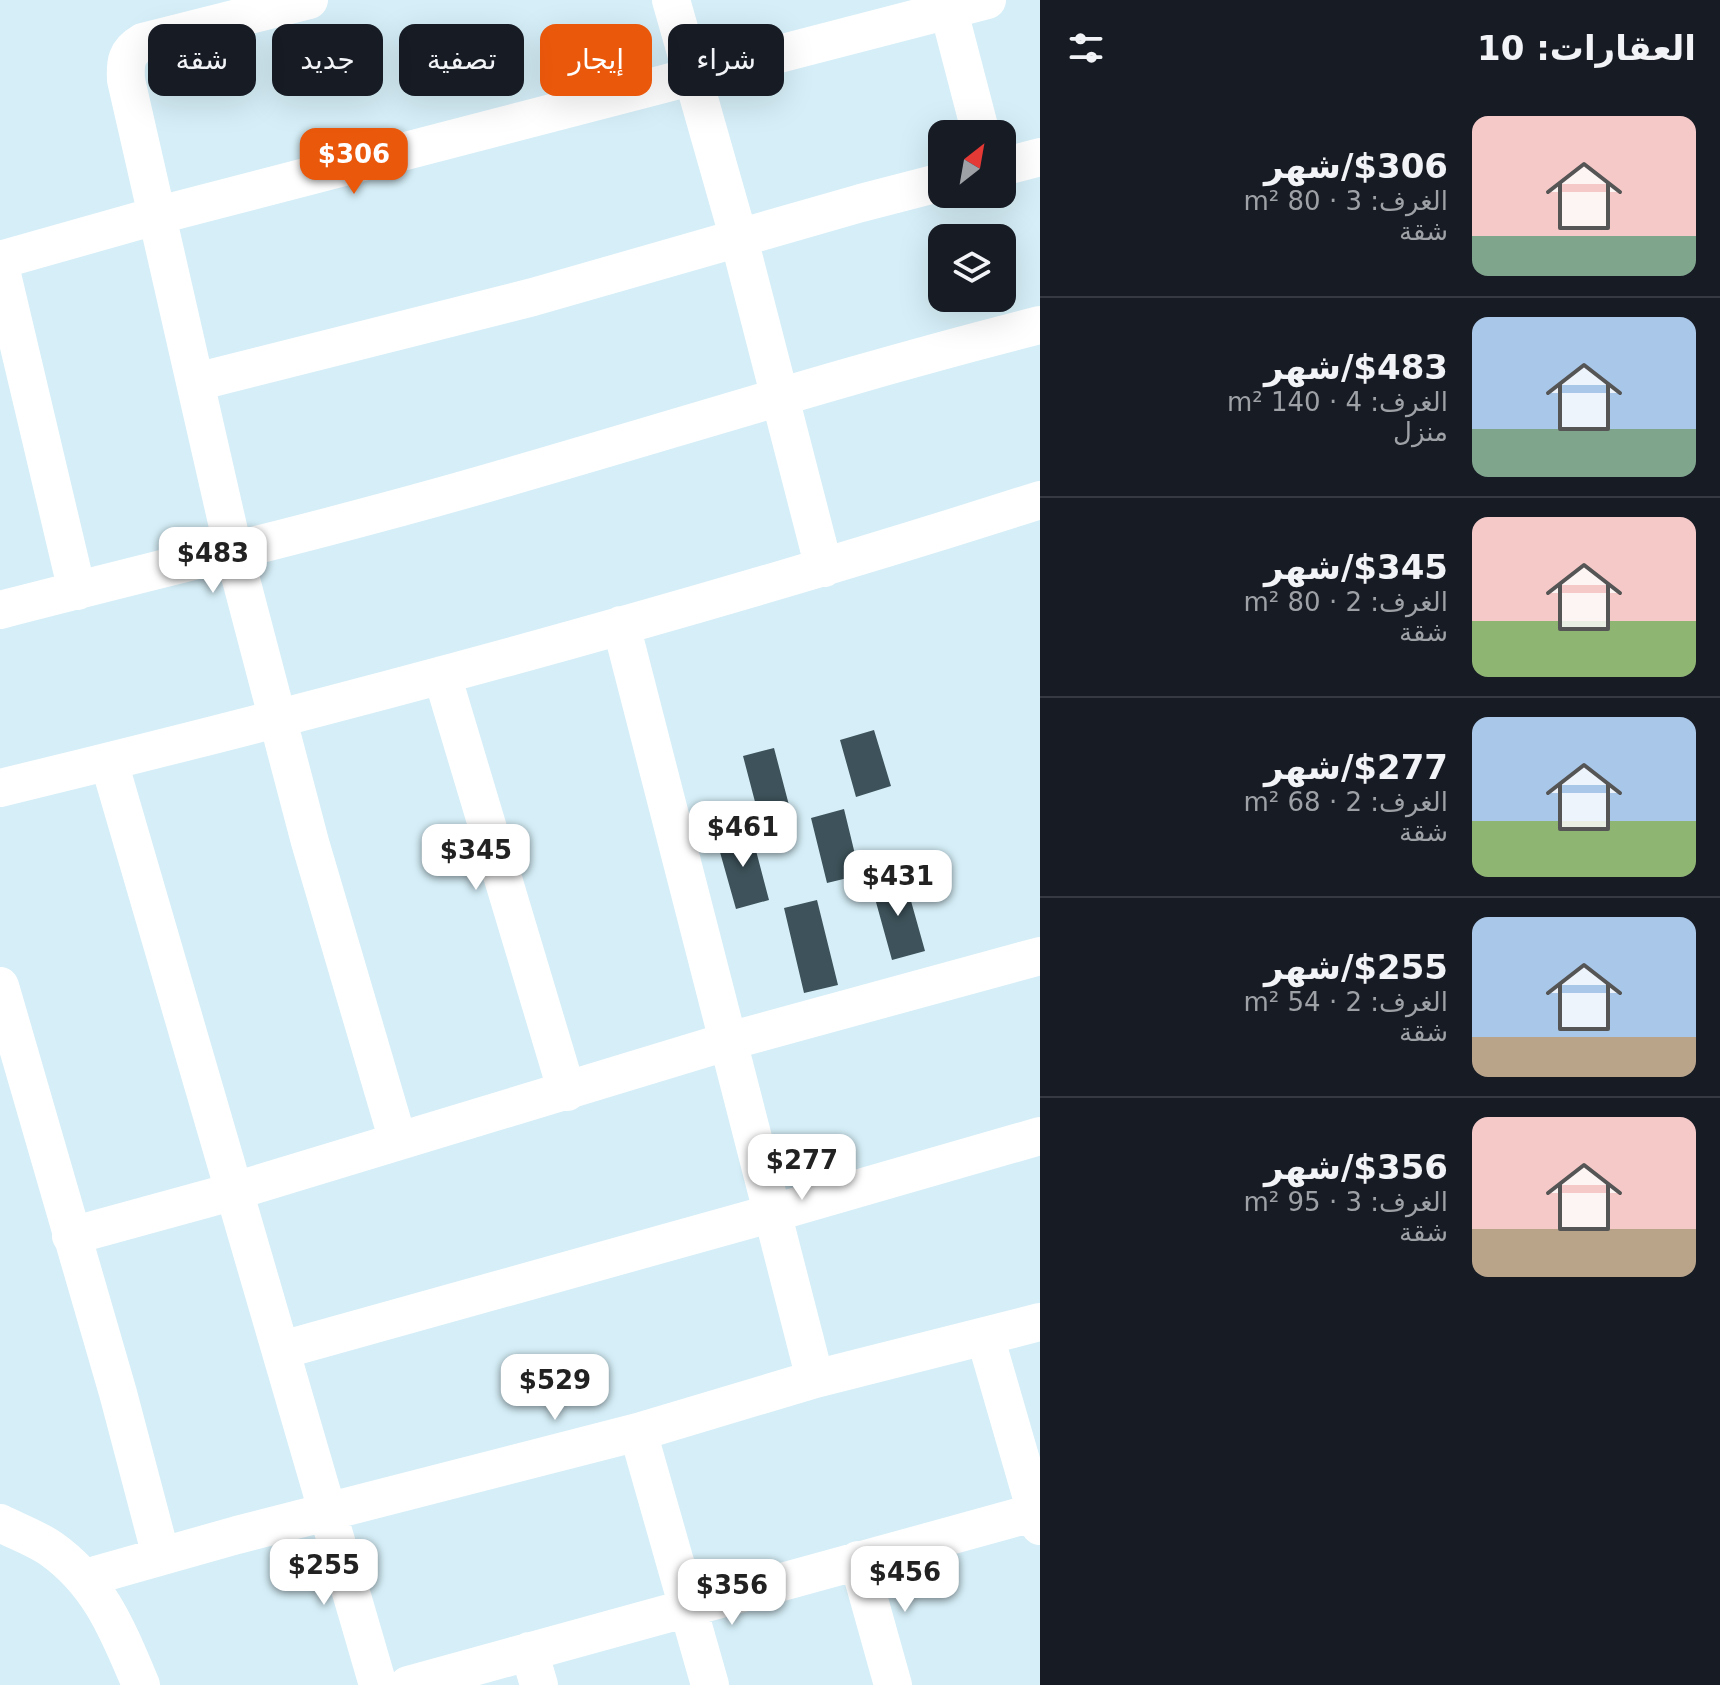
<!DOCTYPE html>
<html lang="ar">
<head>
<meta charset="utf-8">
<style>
  :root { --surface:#171b24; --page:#20242c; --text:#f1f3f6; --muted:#9ea1a6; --line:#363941; --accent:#ea580c }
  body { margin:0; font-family:"DejaVu Sans","Noto Sans Arabic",sans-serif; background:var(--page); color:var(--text); direction:rtl; height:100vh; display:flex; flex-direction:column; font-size:30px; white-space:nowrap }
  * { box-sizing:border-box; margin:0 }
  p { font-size:26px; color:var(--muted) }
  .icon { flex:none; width:44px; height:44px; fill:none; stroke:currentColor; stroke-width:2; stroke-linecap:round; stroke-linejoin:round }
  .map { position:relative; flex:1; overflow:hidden; direction:ltr }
  .details { display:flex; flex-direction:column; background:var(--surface); width:680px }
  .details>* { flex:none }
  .banner { position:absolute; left:24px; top:24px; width:760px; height:72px; direction:rtl; display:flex; gap:16px }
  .needle { width:52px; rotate:31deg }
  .tools { position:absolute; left:928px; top:120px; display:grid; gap:16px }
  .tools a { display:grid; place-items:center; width:88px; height:88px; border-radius:16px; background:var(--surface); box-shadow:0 8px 32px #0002; font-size:40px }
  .price { position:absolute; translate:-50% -68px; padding:0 18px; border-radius:16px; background:#fff; color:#222; font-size:26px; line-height:52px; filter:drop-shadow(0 2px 4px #0008) }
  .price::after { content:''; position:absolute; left:50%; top:48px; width:24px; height:18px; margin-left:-12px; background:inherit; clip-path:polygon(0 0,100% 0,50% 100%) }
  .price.active { background:var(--accent); color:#fff }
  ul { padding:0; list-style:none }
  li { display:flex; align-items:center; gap:24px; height:200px; padding:0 24px }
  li+li { border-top:2px solid var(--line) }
  li span { display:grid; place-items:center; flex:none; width:224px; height:160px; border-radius:16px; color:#555 }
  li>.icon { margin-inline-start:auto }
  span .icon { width:96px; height:96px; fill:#fffc; stroke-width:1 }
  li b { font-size:34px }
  h2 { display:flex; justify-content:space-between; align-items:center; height:96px; padding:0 24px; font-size:34px }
  .pill { padding:0 28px; border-radius:16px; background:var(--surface); box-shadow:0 8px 32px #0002; font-size:28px; line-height:72px }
  .pill.active { background:var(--accent); color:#fff }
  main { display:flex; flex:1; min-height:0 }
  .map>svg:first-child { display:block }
  .building { fill:#3d525a }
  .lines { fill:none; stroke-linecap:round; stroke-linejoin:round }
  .minor { stroke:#fff; stroke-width:38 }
</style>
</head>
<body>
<main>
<section class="details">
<h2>العقارات: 10<svg class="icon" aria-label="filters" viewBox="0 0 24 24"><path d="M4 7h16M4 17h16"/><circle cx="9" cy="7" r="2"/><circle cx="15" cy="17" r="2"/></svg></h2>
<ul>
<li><span style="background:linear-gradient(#f6c9c9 75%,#7fa58c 0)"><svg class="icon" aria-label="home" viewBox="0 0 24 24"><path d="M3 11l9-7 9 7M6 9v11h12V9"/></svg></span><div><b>$306/شهر</b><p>الغرف: 3 · 80 m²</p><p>شقة</p></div></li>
<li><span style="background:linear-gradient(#a9c7e8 70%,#7fa58c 0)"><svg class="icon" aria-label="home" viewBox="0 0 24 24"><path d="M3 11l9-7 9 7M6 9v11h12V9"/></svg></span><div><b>$483/شهر</b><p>الغرف: 4 · 140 m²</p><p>منزل</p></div></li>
<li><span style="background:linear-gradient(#f6c9c9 65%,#8fb573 0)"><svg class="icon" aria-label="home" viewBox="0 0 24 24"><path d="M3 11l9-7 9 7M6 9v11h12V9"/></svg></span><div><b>$345/شهر</b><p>الغرف: 2 · 80 m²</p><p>شقة</p></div></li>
<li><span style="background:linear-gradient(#a9c7e8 65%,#8fb573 0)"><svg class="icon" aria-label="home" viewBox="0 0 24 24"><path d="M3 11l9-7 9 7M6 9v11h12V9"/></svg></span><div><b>$277/شهر</b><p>الغرف: 2 · 68 m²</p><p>شقة</p></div></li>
<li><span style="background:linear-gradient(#a9c7e8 75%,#b9a48a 0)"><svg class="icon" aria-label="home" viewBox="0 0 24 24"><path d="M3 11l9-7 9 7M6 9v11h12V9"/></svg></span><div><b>$255/شهر</b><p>الغرف: 2 · 54 m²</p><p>شقة</p></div></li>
<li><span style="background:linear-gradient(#f6c9c9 70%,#b9a48a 0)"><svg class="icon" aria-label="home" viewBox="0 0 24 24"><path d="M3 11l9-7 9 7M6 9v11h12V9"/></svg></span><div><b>$356/شهر</b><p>الغرف: 3 · 95 m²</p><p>شقة</p></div></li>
</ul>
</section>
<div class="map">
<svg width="1040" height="1685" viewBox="0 0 1040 1685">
  <rect width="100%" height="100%" fill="#d5eef7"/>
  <path class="building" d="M874,730l17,56 -35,11 -16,-57z
    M774,748l16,61 -31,8 -16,-61z
    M844,809l16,66 -33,8 -16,-65z
    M750,828l19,72 -33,9 -20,-71z
    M904,876l21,75 -33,9 -21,-76z
    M817,900l21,85 -34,8 -20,-85z"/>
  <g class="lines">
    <path class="minor" d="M309,0l-166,42c-17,10 -18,20 -17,38l108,473 76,289 88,299
      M671,0l68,239 85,329
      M946,0l35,134
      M1002,167l38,-10
      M0,260l159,-45 828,-215
      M0,266l77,325
      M196,382l337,-85 328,-94 81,-21
      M0,610c166,-43 333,-82 498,-130 181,-52 360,-109 542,-155
      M621,625l194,754
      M442,675l125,417
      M109,762l269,923
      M0,788c350,-85 697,-178 1040,-288
      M0,986l118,407 43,163
      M71,1236l164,-45 494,-150 311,-85
      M985,1336l55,190
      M282,1350l491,-137 267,-77
      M638,1432l72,253
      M0,1523c16,8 35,15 50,25 50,35 68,83 91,137
      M858,1560l35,125
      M85,1578l152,-43 401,-103 177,-53 225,-57
      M529,1651l10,34
      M408,1685l632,-174"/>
  </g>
</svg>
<div class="tools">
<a><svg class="needle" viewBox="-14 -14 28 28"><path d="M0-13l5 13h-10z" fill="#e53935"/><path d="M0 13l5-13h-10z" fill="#9ea1a6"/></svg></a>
<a><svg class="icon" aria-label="layers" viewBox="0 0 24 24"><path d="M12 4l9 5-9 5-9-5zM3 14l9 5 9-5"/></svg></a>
</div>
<b class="price active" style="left:354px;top:196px">$306</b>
<b class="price" style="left:213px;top:595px">$483</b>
<b class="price" style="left:743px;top:869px">$461</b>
<b class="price" style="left:476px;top:892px">$345</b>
<b class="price" style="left:898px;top:918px">$431</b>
<b class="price" style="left:802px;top:1202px">$277</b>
<b class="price" style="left:555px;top:1422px">$529</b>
<b class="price" style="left:324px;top:1607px">$255</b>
<b class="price" style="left:905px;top:1614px">$456</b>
<b class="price" style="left:732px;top:1627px">$356</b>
<div class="banner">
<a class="pill">شراء</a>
<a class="pill active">إيجار</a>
<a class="pill">تصفية</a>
<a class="pill">جديد</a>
<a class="pill">شقة</a>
</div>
</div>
</main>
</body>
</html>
